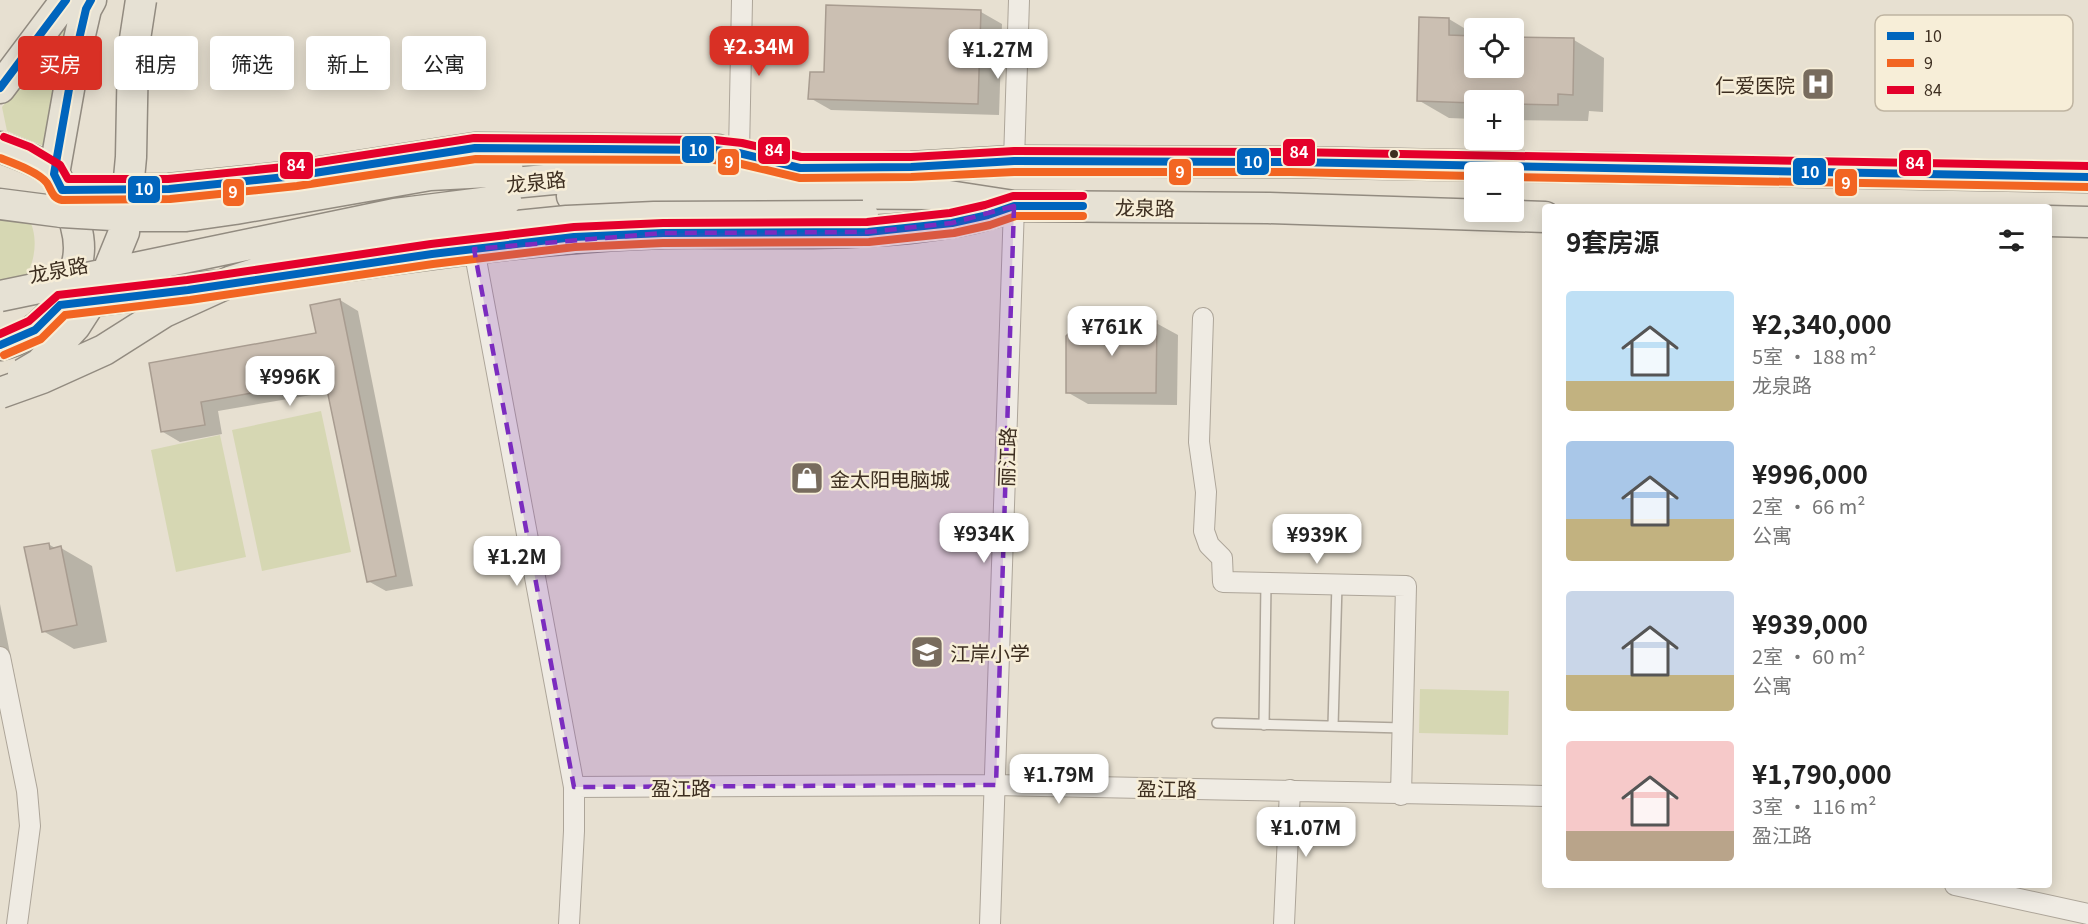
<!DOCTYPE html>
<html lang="zh">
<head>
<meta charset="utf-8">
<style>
  :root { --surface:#fff; --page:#f6f6f6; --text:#222; --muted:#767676; --accent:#d93025 }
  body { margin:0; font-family:Georgia,"Noto Sans SC",serif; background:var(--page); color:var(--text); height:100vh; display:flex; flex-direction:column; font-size:22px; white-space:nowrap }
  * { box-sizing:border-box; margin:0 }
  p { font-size:20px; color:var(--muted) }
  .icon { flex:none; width:33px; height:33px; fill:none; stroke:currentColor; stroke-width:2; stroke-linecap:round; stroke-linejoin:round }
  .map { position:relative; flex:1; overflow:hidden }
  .drawer { position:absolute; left:1542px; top:204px; width:510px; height:684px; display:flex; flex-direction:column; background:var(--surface); border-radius:6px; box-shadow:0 3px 15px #0003 }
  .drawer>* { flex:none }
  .hud { position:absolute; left:18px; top:36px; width:570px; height:54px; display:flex; gap:12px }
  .tools { position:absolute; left:1464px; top:18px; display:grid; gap:12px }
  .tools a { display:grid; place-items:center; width:60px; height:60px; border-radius:6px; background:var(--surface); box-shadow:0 3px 15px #0003; font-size:30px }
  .price { position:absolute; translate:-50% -51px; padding:0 14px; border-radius:12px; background:#fff; color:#222; font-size:20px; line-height:39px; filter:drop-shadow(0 2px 3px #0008) }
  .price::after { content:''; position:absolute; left:50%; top:36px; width:18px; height:14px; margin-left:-9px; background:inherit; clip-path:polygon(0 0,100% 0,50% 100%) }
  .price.active { background:var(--accent); color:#fff }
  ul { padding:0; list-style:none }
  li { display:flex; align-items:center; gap:18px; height:150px; padding:0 24px }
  li span { display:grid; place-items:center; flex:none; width:168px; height:120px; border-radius:6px; color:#555 }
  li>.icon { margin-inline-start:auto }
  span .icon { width:72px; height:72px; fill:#fffc; stroke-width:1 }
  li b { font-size:26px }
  h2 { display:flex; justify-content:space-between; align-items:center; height:72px; padding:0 24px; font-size:26px }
  .pill { padding:0 21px; border-radius:6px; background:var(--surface); box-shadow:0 3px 15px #0003; font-size:21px; line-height:54px }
  .pill.active { background:var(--accent); color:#fff }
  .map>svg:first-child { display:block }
  .green { fill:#d6d7b3 }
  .shadow { fill:#0003 }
  .building { fill:#cbbfb2; stroke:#a89c90; stroke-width:1.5 }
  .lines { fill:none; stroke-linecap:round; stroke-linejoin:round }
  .service-casing { stroke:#ada599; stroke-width:12 }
  .minor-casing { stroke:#ada599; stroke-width:22 }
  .primary-casing { stroke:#928b80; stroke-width:33 }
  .service { stroke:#efebe3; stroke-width:9 }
  .minor { stroke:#efebe3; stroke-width:20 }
  .primary { stroke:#e6e1d4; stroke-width:30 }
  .primary-bridge-casing { stroke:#928b80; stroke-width:33; stroke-linecap:butt }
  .primary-bridge { stroke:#e6e1d4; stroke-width:30 }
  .bus-1-casing { stroke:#f7eed8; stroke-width:12 }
  .bus-2-casing { stroke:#f7eed8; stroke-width:12 }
  .bus-3-casing { stroke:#f7eed8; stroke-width:12 }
  .bus-1 { stroke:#0065bd; stroke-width:8 }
  .bus-2 { stroke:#f26522; stroke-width:8 }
  .bus-3 { stroke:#e4002b; stroke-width:8 }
  .marked { fill:#7b2cbf; fill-opacity:0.2; stroke:#7b2cbf; stroke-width:4.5; stroke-dasharray:12 8; stroke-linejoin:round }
  .bus-dot { fill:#3d2e20; stroke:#f7eed8; stroke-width:2 }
  .labels { text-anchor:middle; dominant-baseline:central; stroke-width:5; stroke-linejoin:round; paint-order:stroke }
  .poi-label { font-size:20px; fill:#3d2e20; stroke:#f7eed8; text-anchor:start }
  .street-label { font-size:20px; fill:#3d2e20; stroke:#f7eed8 }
  .key { fill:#f7eed8; stroke:#bfb4a1; stroke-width:1.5 }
  .key-label { font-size:16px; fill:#3d2e20 }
  .line-badge { stroke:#f7eed8; stroke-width:2 }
  .badge-label { font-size:16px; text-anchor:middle; font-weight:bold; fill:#fff }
</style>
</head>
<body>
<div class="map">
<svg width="2088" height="924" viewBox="0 0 2088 924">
  <rect width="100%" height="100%" fill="#e7e0d1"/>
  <path class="green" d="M70,22l-26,124 -37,-15 -5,-24z
    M0,192c9,8 21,16 28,26 11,16 8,48 -6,62 -6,6 -15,12 -22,17z
    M321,411l30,141 -89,19 -30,-141z
    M220,435l26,122 -70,15 -25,-122z
    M1420,689l89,2 -1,44 -89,-2z"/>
  <path class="shadow" d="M828,6l153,6 21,12 -3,91 -168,-5 -21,-12 15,-24z
    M1449,19l25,15v34h40v-30l60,2 30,18 -1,54 -14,-1 -1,10 -74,-1v-20h-40v19l-25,-1 -31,-18z
    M340,300l18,11 55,275 -27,5 -18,-10 -39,-189 -111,19 4,23 -42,8 -17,-10 -12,-68 167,-30z
    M1156,323l22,12 -1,70 -89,-1 -21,-12z
    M48,544l9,5 4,-1 31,18 15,76 -33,7 -31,-18z
    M0,604l16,79 -16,3z"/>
  <path class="building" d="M826,5l155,5 -3,94 -170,-5 2,-27h14z
    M1419,17l30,1v17l25,1v32h40v-31l60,1 -1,57 -15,-1v11l-44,-1v-4h-40v3l-57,-2z
    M340,299l56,277 -29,6 -42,-202 -124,22 4,23 -44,7 -12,-69 167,-30 -6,-28z
    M1082,320l75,1 -1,72h-90v-57z
    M49,543l1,6 11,-3 16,79 -35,7 -18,-85z"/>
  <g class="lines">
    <g class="service-casing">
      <path id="service" d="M1217,723l186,5
        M1264,725l2,-142
        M1333,726l4,-142"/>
    </g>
    <g class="minor-casing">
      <path id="minor" d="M739,153l3,-153
        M1014,161l5,-161
        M474,249l100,538v44l-5,93
        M1203,318l-4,124 7,50 -2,39 5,14 13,13 1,24 183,4 -5,209
        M0,657l27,134 3,35 -13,98
        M574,787l422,-2 549,11
        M1955,885l133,29
        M990,924l24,-718
        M1284,924l6,-134"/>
    </g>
    <g class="primary-casing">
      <path id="primary" d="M0,88l66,-88
        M0,147c15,6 43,15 54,27 5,5 8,17 12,25 7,15 13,31 13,49 -1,43 -36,88 -79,97
        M54,174l20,-113 12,-52 5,-9
        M503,184l124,-12 284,-5 103,-6 276,1 798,15
        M62,190l107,-1 126,-13 180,-28 243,2
        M572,196l94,-4 270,2 78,12 254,2 277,9
        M0,204l62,8
        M2049,221l39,1
        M339,267c108,-15 216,-31 325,-34 82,-1 164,3 245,-5 34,-4 66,-8 98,-20
        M60,305l154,-19"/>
    </g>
    <use href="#service" class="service"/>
    <use href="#minor" class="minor"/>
    <use href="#primary" class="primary"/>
    <g class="primary-bridge-casing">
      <path id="primary-bridge" d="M62,212l67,4h57l49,-7 195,-34 78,-4
        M0,296l395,-82 111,-14
        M23,374l17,-10 35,-38 29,-45 20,-49 7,-75 2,-105 8,-52
        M0,393l42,-15 62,-28 60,-38 68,-31 45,-14 123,-25 97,-14 70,-7 87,-4 209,-1"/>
    </g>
    <use href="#primary-bridge" class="primary-bridge"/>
    <g class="bus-1-casing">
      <path id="bus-1" d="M91,0l-5,9 -12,52 -20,113 8,16 107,-1 126,-13 180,-28 240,2 24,3 61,15 111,-1 103,-6 276,1 798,15
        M0,88l66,-88
        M0,345l35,-15 25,-25 128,-15 244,-36 142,-17 89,-4 205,-1 84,-9 36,-8 26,-9h69"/>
    </g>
    <g class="bus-2-casing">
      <path id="bus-2" d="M0,158c13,5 39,14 47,25 5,8 5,15 15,17l108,-1 127,-13 179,-27 238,1 23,3 63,15 111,-1 103,-5h276l184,4
        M1514,177l574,10
        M4,355l37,-16 24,-24 125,-15 243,-36 142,-17 88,-4 206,-1 85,-9 36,-8 26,-9h67"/>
    </g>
    <g class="bus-3-casing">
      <path id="bus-3" d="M4,137l26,10 30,18 8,14h100l126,-13 180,-28 241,2 27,3 59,14h110l103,-6 276,1 798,14
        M0,334l29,-13 29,-26 129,-15 244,-36 143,-17 89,-4 204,-1 83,-9 35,-8 28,-9h70"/>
    </g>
    <use href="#bus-1" class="bus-1"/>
    <use href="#bus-2" class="bus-2"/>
    <use href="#bus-3" class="bus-3"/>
  </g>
  <path class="marked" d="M1014,206l-18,579 -422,2 -100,-538 189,-16 205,-1 84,-9z"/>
  <defs>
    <g id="hospital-square" transform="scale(1.725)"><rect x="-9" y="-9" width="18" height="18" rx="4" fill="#786c5e" stroke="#f7eed8"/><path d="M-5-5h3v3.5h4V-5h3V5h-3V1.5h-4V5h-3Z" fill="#fff"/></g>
    <g id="shop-square" transform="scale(1.725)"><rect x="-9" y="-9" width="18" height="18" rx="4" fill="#786c5e" stroke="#f7eed8"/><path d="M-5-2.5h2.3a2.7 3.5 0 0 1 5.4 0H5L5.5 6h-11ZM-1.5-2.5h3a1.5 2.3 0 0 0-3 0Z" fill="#fff"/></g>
    <g id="school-square" transform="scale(1.725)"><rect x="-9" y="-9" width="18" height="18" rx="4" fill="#786c5e" stroke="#f7eed8"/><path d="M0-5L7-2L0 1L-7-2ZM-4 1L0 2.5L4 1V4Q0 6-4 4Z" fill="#fff"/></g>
  </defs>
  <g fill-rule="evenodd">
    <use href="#hospital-square" x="1818" y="84"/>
    <use href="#shop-square" x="807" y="478"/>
    <use href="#school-square" x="927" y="652"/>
  </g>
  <circle class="bus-dot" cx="1394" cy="154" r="5"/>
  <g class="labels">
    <g class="poi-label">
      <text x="1795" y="84" text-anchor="end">仁爱医院</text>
      <text x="830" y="478">金太阳电脑城</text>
      <text x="950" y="652">江岸小学</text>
    </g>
    <g class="street-label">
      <text transform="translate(536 181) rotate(-6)">龙泉路</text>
      <text transform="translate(1145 207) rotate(1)">龙泉路</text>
      <text transform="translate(58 269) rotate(-11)">龙泉路</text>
      <text transform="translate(1006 457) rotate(-88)">丽江路</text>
      <text x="681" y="787">盈江路</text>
      <text transform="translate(1167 788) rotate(1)">盈江路</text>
    </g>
  </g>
  <rect x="1875" y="15" width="198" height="96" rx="9" class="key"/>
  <rect x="1887" y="32" width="27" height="8" fill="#0065bd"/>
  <rect x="1887" y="59" width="27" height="8" fill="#f26522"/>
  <rect x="1887" y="86" width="27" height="8" fill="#e4002b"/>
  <g class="key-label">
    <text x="1924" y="42">10</text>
    <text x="1924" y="69">9</text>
    <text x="1924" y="96">84</text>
  </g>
  <g class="line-badge">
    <rect x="681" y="135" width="34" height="29" rx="6" fill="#0065bd"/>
    <rect x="757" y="136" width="34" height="29" rx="6" fill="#e4002b"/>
    <rect x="1282" y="138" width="34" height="29" rx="6" fill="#e4002b"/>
    <rect x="1236" y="147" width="34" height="29" rx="6" fill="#0065bd"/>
    <rect x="717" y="148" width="23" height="28" rx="6" fill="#f26522"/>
    <rect x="1898" y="149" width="34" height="28" rx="6" fill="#e4002b"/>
    <rect x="279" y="151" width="35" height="29" rx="6" fill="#e4002b"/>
    <rect x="1792" y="157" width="35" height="29" rx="6" fill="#0065bd"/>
    <rect x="1168" y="158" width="24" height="28" rx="6" fill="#f26522"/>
    <rect x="1834" y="168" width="24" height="29" rx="6" fill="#f26522"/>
    <rect x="127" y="175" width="34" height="29" rx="6" fill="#0065bd"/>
    <rect x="222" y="178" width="23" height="29" rx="6" fill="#f26522"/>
  </g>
  <g class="badge-label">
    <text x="698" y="156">10</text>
    <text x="774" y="156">84</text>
    <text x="1299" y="158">84</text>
    <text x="1253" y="168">10</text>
    <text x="729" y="168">9</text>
    <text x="1915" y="169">84</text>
    <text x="296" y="171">84</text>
    <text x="1810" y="178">10</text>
    <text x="1180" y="178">9</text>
    <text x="1846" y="189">9</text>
    <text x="144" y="195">10</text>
    <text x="233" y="198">9</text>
  </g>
</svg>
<div class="tools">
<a><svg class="icon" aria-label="locate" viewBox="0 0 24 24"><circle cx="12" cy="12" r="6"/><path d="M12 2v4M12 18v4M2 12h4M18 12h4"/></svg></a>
<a>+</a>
<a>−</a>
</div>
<b class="price active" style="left:759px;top:77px">¥2.34M</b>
<b class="price" style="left:998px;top:80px">¥1.27M</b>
<b class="price" style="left:1112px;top:357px">¥761K</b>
<b class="price" style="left:290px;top:407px">¥996K</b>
<b class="price" style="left:984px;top:564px">¥934K</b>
<b class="price" style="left:1317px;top:565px">¥939K</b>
<b class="price" style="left:517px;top:587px">¥1.2M</b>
<b class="price" style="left:1059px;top:805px">¥1.79M</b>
<b class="price" style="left:1306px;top:858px">¥1.07M</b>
<div class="hud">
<a class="pill active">买房</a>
<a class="pill">租房</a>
<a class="pill">筛选</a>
<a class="pill">新上</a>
<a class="pill">公寓</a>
</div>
<section class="drawer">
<h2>9套房源<svg class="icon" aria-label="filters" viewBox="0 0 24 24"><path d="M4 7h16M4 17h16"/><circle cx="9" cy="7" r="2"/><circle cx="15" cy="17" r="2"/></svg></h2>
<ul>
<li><span style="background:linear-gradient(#bfe0f5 75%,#c2b280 0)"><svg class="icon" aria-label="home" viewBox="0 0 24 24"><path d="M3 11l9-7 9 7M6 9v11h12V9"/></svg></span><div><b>¥2,340,000</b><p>5室 · 188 m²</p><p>龙泉路</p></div></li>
<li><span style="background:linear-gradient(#a9c7e8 65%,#c2b280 0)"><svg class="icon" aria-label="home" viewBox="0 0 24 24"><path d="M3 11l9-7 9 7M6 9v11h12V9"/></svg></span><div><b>¥996,000</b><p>2室 · 66 m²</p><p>公寓</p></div></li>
<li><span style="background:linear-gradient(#c9d6e8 70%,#c2b280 0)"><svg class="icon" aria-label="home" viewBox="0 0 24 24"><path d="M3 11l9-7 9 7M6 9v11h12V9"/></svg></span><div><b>¥939,000</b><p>2室 · 60 m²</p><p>公寓</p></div></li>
<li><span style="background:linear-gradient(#f6c9c9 75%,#b9a48a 0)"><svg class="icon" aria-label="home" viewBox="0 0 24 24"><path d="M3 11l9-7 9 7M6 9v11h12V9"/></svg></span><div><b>¥1,790,000</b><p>3室 · 116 m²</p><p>盈江路</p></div></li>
</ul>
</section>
</div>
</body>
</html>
